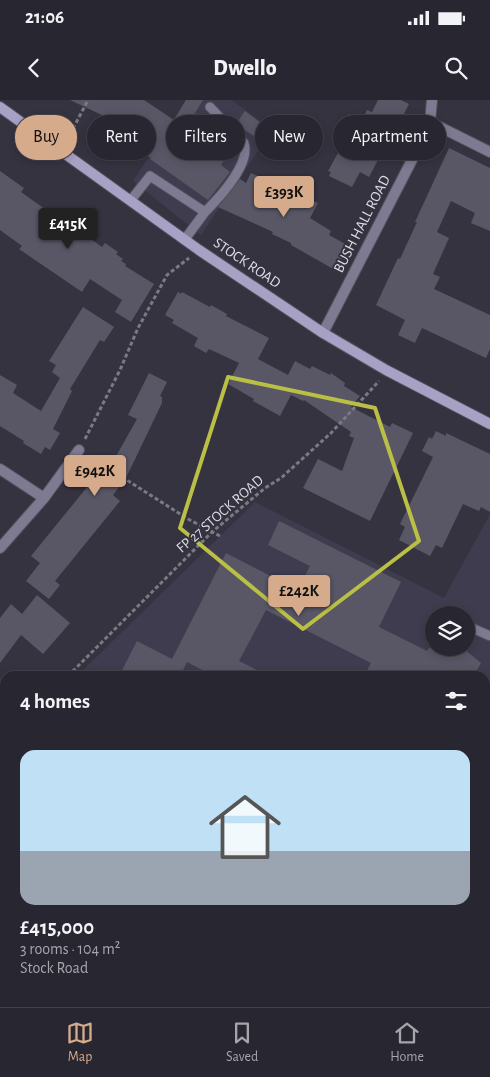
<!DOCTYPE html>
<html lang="en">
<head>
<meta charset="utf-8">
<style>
  :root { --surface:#282630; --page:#302e38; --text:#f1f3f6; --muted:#a5a5ab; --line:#44434c; --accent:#d6ab8b }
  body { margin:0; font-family:"Alegreya Sans",sans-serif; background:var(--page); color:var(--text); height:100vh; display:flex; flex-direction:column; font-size:19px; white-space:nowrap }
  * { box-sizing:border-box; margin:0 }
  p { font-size:16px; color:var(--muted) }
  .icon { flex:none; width:28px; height:28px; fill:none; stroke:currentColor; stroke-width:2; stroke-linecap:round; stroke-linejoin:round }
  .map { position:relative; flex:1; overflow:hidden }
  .details { position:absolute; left:0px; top:571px; width:490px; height:336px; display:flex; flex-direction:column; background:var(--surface); border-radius:15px 15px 0 0; box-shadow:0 2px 8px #0003,0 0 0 1px var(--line) }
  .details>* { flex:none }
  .top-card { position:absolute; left:15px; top:15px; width:460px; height:45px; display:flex; gap:10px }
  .fabs { position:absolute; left:425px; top:506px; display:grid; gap:10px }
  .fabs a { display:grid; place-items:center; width:50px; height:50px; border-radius:50%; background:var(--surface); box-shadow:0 2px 8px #0003,0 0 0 1px var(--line); font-size:25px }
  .price { position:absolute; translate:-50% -42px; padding:0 11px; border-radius:5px; background:var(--accent); color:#111; font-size:16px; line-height:32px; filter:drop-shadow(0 1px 2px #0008) }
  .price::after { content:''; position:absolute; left:50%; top:30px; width:15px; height:11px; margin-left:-8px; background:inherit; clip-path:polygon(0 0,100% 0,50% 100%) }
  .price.on { background:#222; color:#fff }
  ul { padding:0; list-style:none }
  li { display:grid; align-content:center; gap:10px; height:265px; padding:0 20px }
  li+li { border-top:1px solid var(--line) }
  li span { display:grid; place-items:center; height:155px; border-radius:15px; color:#555 }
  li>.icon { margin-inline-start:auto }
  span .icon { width:90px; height:90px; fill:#fffc; stroke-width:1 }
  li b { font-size:21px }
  h2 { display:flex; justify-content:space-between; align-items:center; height:60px; padding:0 20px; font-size:21px }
  .chip { padding:0 18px; border-radius:22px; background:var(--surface); box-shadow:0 2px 8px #0003,0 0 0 1px var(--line); font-size:18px; line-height:45px }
  .chip.on { background:var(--accent); color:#111 }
  .status { display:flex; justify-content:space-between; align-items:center; height:35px; padding:0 25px; background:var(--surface); direction:ltr }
  .status svg { height:14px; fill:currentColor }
  header { display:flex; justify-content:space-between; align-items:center; height:65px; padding:0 20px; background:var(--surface); font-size:22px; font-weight:800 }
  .tab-bar { display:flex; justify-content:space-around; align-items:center; height:70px; border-top:1px solid var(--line); background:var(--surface); font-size:14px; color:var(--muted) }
  .tab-bar a { display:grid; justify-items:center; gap:2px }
  .tab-bar .on { color:var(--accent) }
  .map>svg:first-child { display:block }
  .built { fill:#3f3c4f; fill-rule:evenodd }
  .green { fill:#4e4570 }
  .building { fill:#595766 }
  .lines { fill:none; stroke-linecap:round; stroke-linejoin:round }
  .lane-casing { stroke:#53525e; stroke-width:11 }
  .street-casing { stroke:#53525e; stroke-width:12 }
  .secondary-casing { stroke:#53525e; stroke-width:12 }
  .path { stroke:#7a7984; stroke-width:3; stroke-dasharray:4 2.5; stroke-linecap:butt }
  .lane { stroke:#7e7a91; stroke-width:9 }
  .street { stroke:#7e7a91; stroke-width:10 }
  .secondary { stroke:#a7a1c5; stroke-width:10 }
  .marked { fill:none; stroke:#bac045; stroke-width:4; stroke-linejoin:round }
  .labels { text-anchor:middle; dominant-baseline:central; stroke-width:4; stroke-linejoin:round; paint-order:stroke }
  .street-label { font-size:15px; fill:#dedde5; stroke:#353340 }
</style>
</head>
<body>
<div class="status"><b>21:06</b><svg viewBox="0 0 49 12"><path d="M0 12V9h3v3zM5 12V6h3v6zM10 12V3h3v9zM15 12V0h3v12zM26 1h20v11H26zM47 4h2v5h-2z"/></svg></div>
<header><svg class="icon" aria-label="back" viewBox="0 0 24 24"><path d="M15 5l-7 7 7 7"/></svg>Dwello<svg class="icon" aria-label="search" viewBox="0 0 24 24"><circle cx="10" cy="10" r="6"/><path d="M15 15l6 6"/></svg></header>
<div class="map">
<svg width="490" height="907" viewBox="0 0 490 907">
  <rect width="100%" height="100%" fill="#353340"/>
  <path class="built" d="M186,0h46l40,30 -71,105 -68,-54z
    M255,402l189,96 46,-84v493h-490v-256l5,-5v256h480v-326h-408zM434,515h32v33h-32z"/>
  <path class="green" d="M5,653v249h264l5,5h-274v-249z
    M490,839v68h-55l3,-4 47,-1v-57z"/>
  <path class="building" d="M70,0h74l30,20 12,-20h17l-14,23 21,16 -3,4 19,14 -5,8 9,7 -22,28 -58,-41 1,-1 -31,-20 2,-4 -21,-14 3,-4z
    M378,0h23l8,4 -17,34 -2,-1 -21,40 -9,-5 -8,15 -23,-11 2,-4 -3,-1 22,-40 -7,-3 6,-14 13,6 5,-10 5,2z
    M245,11l24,18 -8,12 -25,-17z
    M302,17l18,10 -9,16 -16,-11z
    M449,48l41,20v63l-19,-8 4,-10 -24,-12 -14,31 12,6 -16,36 7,3 -6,12 56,26v34l-4,9 -64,-30 -7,15 -17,-8 7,-15 -29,-15 22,-47 2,1 17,-37h-2z
    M0,71l24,17 -3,4 38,27 1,-2 13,9 29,21 3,-4 13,9 -2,2 7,5 -2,2 5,3 -1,2 29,18 -23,38 -16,-10 7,-12 -32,-21 -8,13 -63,-43 3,-3 -22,-16z
    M251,73l67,30 -8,15 21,13 -2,4 20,11 -14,24 -44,-25v-2l-19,-9 1,-2 -55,-25 22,-28 6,4z
    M178,192l3,2 1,-2 28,15 1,-2 16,9 -1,2 43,22 -11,21 30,16 7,-14 15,8 2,-3 18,9 1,-2 14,10 -1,3 16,10 -9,11 39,20 2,-4 21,10 -43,88 -67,-33 15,-29 24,12 12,-33 -5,-2 2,-4 -47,-32 -1,1 -12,-6 -11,21 -27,-15 1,-2 -26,-15 11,-21 -30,-14 -3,4 -12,-7 4,-8 -26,-15 2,-3 -9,-5z
    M83,207l31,20 -10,15 -4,-2 -30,49 2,2 -19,38 7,4 -10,17 -5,-3 -4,7 -18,-11 1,-2 -24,-15v-51l17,10 -4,8 28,18 19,-33 -8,-6 4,-7 -7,-4z
    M149,273l18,9 -7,14 2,1v6l-36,75 -13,17 7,6 -65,80 5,4 -11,14 -23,-18 14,-18 -9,-7 70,-86 5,4 31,-55 -9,-4z
    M436,331l10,5v-3l44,21v58l-9,-5 -2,4 -16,-7 -21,44 -6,-3 -6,11 -31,-16 6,-13 -5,-3 33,-67 -11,-6 7,-14 3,2z
    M279,421l122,61 -22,45 48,24 2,-3h34l18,15 -7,13h-110l7,-13 -105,-53 -27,51 30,15h-55l-27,-14 -7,14h-61l18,-35 35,18 54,-106 72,37 12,-24 -42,-21z
    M37,495l33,28 -27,31 -22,-19 -21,28v-45l11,-14 11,10z"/>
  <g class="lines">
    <g class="lane-casing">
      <path id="lane" d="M131,100l19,-24 55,36 -20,27
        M205,112c14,-14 46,-48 39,-69l-34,-36
        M472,528l18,8
        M485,785l5,-7
        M368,907l4,-5"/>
    </g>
    <g class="street-casing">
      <path id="street" d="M430,22l60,30
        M323,233l91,-177 16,-34 2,-22
        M0,369l44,29
        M0,448l44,-50 35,-48"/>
    </g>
    <g class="secondary-casing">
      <path id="secondary" d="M0,7l199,143 124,83 63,37 104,54"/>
    </g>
    <path class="path" d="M67,40l21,-40
      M85,339l35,-69 18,-42 29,-53 22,-17
      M89,356l99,63 32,17
      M68,576l144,-144 53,-44 16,-10 50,-45 48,-52
      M0,645l5,-5"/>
    <use href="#lane" class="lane"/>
    <use href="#street" class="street"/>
    <use href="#secondary" class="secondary"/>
  </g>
  <path class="marked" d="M228,277l147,31 44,133 -116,88 -123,-101z"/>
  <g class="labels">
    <g class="street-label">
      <text transform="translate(362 124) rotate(-63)">BUSH HALL ROAD</text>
      <text transform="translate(247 163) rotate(34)">STOCK ROAD</text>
      <text transform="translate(220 414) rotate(-41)">FP 27 STOCK ROAD</text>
    </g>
  </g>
</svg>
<div class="fabs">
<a><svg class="icon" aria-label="layers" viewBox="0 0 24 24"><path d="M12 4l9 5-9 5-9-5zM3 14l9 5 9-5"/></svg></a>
</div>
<b class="price" style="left:284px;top:118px">£393K</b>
<b class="price on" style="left:68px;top:150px">£415K</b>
<b class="price" style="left:95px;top:397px">£942K</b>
<b class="price" style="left:299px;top:517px">£242K</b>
<div class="top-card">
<a class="chip on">Buy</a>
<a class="chip">Rent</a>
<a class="chip">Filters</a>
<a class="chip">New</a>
<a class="chip">Apartment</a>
</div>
<section class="details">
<h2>4 homes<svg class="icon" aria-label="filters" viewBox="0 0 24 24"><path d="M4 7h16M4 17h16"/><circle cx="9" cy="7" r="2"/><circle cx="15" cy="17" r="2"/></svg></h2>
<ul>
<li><span style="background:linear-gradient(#bfe0f5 65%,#9aa5b1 0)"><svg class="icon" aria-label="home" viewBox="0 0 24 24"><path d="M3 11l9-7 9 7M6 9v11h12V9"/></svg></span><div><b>£415,000</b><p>3 rooms · 104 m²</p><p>Stock Road</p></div></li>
</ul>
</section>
</div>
<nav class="tab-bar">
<a class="on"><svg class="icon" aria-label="map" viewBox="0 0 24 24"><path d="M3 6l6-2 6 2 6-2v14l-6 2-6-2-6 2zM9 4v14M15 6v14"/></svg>Map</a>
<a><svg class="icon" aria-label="saved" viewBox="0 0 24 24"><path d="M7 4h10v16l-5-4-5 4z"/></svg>Saved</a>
<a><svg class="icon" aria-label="home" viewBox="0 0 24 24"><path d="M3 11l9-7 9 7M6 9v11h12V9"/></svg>Home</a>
</nav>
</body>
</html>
